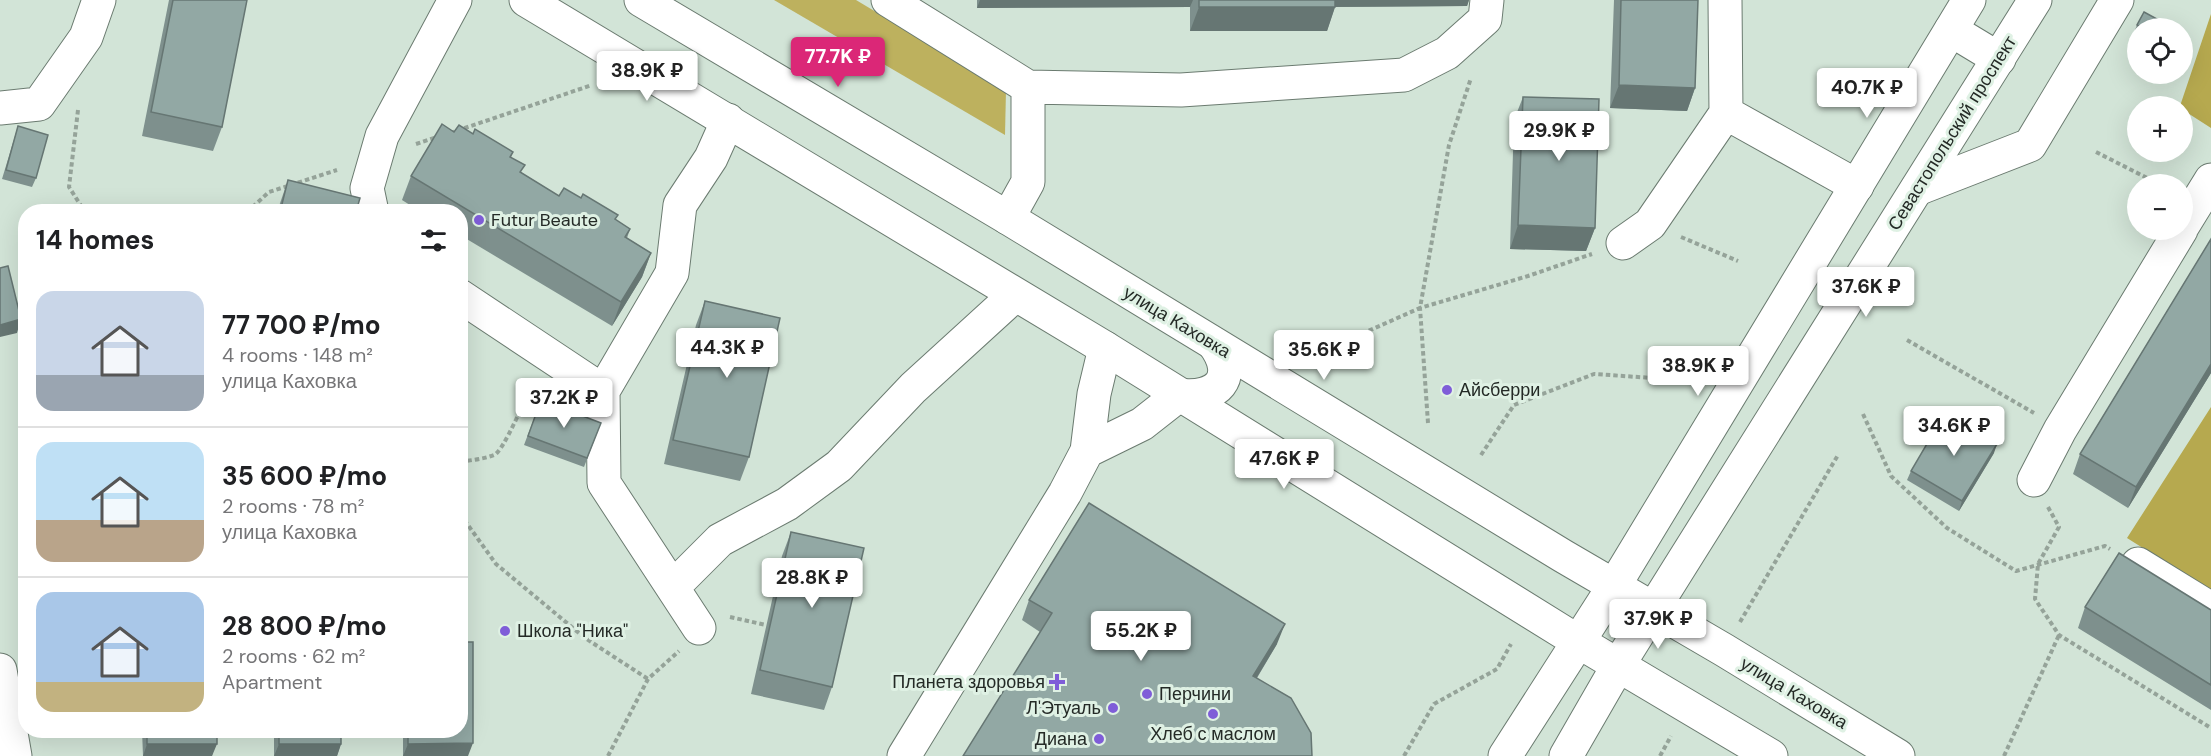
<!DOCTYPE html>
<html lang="en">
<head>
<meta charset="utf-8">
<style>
  :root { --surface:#fff; --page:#f2f2f2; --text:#202124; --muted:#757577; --line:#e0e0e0; --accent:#db2777 }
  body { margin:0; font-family:"DM Sans",sans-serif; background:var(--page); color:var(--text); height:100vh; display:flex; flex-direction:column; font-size:22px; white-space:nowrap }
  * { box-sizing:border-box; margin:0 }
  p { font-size:20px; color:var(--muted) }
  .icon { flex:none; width:33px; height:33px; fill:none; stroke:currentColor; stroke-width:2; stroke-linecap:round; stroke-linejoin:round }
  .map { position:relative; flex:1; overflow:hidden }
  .sheet { position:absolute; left:18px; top:204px; width:450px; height:534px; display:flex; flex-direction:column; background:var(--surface); border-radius:24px; box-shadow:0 6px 24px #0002 }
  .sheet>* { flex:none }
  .fabs { position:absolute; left:2127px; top:18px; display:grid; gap:12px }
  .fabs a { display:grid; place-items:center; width:66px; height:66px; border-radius:50%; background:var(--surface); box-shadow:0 6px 24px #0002; font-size:30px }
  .price { position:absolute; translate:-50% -51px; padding:0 14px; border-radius:6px; background:#fff; color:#222; font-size:20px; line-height:39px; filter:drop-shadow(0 2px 3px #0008) }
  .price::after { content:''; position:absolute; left:50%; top:36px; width:18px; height:14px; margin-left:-9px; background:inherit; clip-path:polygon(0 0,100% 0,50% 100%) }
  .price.active { background:var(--accent); color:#fff }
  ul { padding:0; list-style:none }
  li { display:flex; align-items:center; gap:18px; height:150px; padding:0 18px }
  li+li { border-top:2px solid var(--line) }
  li span { display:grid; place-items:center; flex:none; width:168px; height:120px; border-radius:18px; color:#555 }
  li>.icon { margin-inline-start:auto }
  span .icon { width:72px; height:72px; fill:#fffc; stroke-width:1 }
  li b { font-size:26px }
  h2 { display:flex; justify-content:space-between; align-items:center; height:72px; padding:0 18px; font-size:26px }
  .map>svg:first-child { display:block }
  .green { fill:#bdb15e }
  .forest { fill:#b6a94f }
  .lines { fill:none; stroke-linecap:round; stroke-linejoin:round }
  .minor-casing { stroke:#6b7b70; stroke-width:35 }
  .major-casing { stroke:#6b7b70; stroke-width:35 }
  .path { stroke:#95a399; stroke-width:4; stroke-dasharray:4.5 3; stroke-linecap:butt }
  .minor { stroke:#fff; stroke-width:33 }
  .major { stroke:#fff; stroke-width:33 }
  .wall { fill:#7e908d }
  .shaded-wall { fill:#667673 }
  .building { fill:#92a8a4; stroke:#667673; stroke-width:1.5 }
  .poi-dot { fill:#7f5dd8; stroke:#dff1e4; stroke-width:2 }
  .labels { text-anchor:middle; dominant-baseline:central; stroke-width:6; stroke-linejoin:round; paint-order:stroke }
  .street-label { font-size:18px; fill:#242a26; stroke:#dff1e4 }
  .poi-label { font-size:18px; fill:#242a26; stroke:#dff1e4; text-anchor:start }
</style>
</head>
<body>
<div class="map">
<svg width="2211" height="756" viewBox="0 0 2211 756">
  <rect width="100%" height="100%" fill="#d2e4d7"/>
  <path class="green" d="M774,0h82l150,90 -1,45z"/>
  <path class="forest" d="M2211,14v114l-28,-18 -1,-4h-2z
    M2211,407v184l-84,-53z"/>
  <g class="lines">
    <g class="minor-casing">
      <path id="minor" d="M888,0l140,87
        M1951,30l48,29
        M0,108l39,-4 47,-67 13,-37
        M1726,113l131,73
        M1917,189l113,-44 87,-145
        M372,212l-5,-24 15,-52 73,-136
        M1008,218l20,-36v-95l153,3 223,-15 43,-22 38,-34 2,-19
        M2182,227l29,-47
        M1623,243l27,-19 76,-111 -1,-113
        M460,296l143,95
        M1087,451l55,-27 37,-29c38,5 60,-17 35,-51
        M2034,480l26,-50 121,-200
        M2138,564l73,45
        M673,587l47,-47 67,-36 52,-38 74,-78 102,-93
        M699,628l-95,-145 -1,-92 69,-118 8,-68 31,-47 17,-38
        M0,670l15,86
        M904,756l161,-263 22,-42 7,-57 11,-46"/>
    </g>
    <g class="major-casing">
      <path id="major" d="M526,0l579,348 474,294 192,114
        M641,0l367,218 555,338 161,94 174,106
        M1505,756l109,-170 355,-586
        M1566,756l53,-92 60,-96 356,-568"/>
    </g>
    <path class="path" d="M78,110l-9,77 16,25
      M450,133l142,-48
      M416,144l21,-7
      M2096,152l63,32
      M247,212l22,-20 68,-22
      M1681,237l57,24
      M1907,340l127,73
      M1314,355l106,-47 29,-163 22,-67
      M1863,414l28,62 56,52 69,43 89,-25 5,3
      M1428,423l-8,-115 108,-32 64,-22
      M1481,455l33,-50 80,-31 73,5
      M460,462c11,-2 24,-3 34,-7 10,-4 31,-57 39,-71
      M2048,507l11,20 -21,37 -3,35 24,36 152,93
      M460,514l36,50 89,74 63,41
      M730,617l36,8
      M1740,622l98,-167
      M608,756l40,-77 31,-28
      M1404,756l30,-52 63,-35 14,-25
      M1660,756l11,-20
      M2004,756l55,-121"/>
    <use href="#minor" class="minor"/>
    <use href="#major" class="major"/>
  </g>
  <path class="wall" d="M169,0h78l-25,127 -9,24 -71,-15z
    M977,0h492l-2,6 -132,1 -8,24h-137v-24l-213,1z
    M1614,0h84l-3,88 -8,23 -77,-3z
    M2157,19l-4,9h-15v3l-3,-1 2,-5z
    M1523,97l72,131 -9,23 -76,-2 4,-129z
    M18,126l18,52 -4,9 -30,-8z
    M473,134l40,18 -2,5 11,16 37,23 57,24 14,9 -3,9 24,15 -9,24 -30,49 -152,-91v-23h-39l-19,-12 9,-24z
    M288,180l68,32h-79z
    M2211,239v134l-83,135 -55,-34 7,-20z
    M705,301l44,156 -9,24 -76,-17 32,-139z
    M541,400l60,23 -17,44 -60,-22z
    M1994,453l-35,58 -52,-31 4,-9z
    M791,532l41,155 -8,23 -73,-16 31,-138z
    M1029,600l248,44 -20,34 -217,-46 -18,-12z
    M2085,607l126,3v100l-133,-82z
    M142,730h75l-5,26h-69z
    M274,730h67v14l-4,12h-63z
    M403,730h57l8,26h-65z"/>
  <path class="shaded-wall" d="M980,0h213l-3,7 -213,1z
    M1329,0h140l-2,6 -140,1z
    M1199,7h136l-8,24h-137z
    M1619,85l76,3 -8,23 -77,-3z
    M1518,225l77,3 -9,23 -76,-2z
    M651,253l-9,24 -30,49 9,-24z
    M21,319l-4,14 -17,4v-12z
    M2211,364v9l-83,135 8,-21z
    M1997,444l-3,9 -35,58 3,-10z
    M1285,624l-8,20 -32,53 8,-21z
    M473,743l-5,13h-65l5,-12z
    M147,744h70l-5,12h-69z
    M279,744h62l-4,12h-63z"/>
  <path class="building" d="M173,0h74l-25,127 -71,-15z
    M1199,0h136v7h-136z
    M1621,0h77l-3,88 -76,-3z
    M2144,12l13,7 -5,9h-8l-7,-3z
    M1523,97l76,2 -4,129 -77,-3z
    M442,124l12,8 5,-7 14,9 2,-5 38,23 -3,5 15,8 -5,7 39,24 5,-8 17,10 2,-4 35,21 -3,4 15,10 -5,8 26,16 -30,49 -210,-126z
    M18,126l30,9 -12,43 -30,-8z
    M288,180l72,18 -4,14h-76z
    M2211,239v125l-75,123 -56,-33z
    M8,266l13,53 -21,6v-57z
    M705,301l75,17 -31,139 -76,-17z
    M541,400l60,23 -14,35 -59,-22z
    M1945,413l52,31 -35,57 -51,-30z
    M1089,503l196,121 -32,52 38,22 20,35 1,23h-349l89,-143 -23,-13z
    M791,532l73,16 -32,139 -72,-17z
    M2119,553l92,57v75l-126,-78z
    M460,642h13v101l-65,1v-14h52z
    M147,730h70v14h-70z
    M279,730h62v14h-62z"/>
  <g class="poi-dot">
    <circle cx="479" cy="220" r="6"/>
    <circle cx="1447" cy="390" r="6"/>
    <circle cx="505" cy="631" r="6"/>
    <path d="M1054 673h6v6h6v6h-6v6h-6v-6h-6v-6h6z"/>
    <circle cx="1147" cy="694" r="6"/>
    <circle cx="1113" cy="708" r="6"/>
    <circle cx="1213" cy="714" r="6"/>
    <circle cx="1099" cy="739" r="6"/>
  </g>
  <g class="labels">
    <g class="street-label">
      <text transform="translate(1952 133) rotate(-58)">Севастопольский проспект</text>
      <text transform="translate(1177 322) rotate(31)">улица Каховка</text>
      <text transform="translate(1794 693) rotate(31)">улица Каховка</text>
    </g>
    <g class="poi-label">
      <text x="491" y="220">Futur Beaute</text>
      <text x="1459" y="390">Айсберри</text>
      <text x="517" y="631">Школа "Ника"</text>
      <text x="1045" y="682" text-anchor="end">Планета здоровья</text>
      <text x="1159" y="694">Перчини</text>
      <text x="1101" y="708" text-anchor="end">Л'Этуаль</text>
      <text x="1213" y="734" text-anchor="middle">Хлеб с маслом</text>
      <text x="1087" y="739" text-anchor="end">Диана</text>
    </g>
  </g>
</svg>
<div class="fabs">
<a><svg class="icon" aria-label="locate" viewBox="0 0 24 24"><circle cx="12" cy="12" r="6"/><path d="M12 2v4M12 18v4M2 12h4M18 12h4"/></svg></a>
<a>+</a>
<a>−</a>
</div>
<b class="price active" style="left:838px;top:88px">77.7K ₽</b>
<b class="price" style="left:647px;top:102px">38.9K ₽</b>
<b class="price" style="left:1867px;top:119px">40.7K ₽</b>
<b class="price" style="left:1559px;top:162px">29.9K ₽</b>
<b class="price" style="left:1866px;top:318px">37.6K ₽</b>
<b class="price" style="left:727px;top:379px">44.3K ₽</b>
<b class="price" style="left:1324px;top:381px">35.6K ₽</b>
<b class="price" style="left:1698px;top:397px">38.9K ₽</b>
<b class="price" style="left:564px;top:429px">37.2K ₽</b>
<b class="price" style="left:1954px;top:457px">34.6K ₽</b>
<b class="price" style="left:1284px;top:490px">47.6K ₽</b>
<b class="price" style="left:812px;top:609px">28.8K ₽</b>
<b class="price" style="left:1658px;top:650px">37.9K ₽</b>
<b class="price" style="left:1141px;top:662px">55.2K ₽</b>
<section class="sheet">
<h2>14 homes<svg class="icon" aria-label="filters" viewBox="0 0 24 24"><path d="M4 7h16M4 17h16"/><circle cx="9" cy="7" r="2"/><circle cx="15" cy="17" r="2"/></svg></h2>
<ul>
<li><span style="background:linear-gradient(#c9d6e8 70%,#9aa5b1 0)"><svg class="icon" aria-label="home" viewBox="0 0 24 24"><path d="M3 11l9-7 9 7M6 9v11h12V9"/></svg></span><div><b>77 700 ₽/mo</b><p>4 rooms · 148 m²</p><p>улица Каховка</p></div></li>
<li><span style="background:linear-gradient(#bfe0f5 65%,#b9a48a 0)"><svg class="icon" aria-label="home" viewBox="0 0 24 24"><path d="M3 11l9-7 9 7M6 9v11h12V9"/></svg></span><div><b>35 600 ₽/mo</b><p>2 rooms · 78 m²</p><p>улица Каховка</p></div></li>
<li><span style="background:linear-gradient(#a9c7e8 75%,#c2b280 0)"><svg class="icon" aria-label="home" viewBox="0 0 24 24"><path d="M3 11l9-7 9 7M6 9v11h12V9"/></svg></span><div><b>28 800 ₽/mo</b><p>2 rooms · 62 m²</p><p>Apartment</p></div></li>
</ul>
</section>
</div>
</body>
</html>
